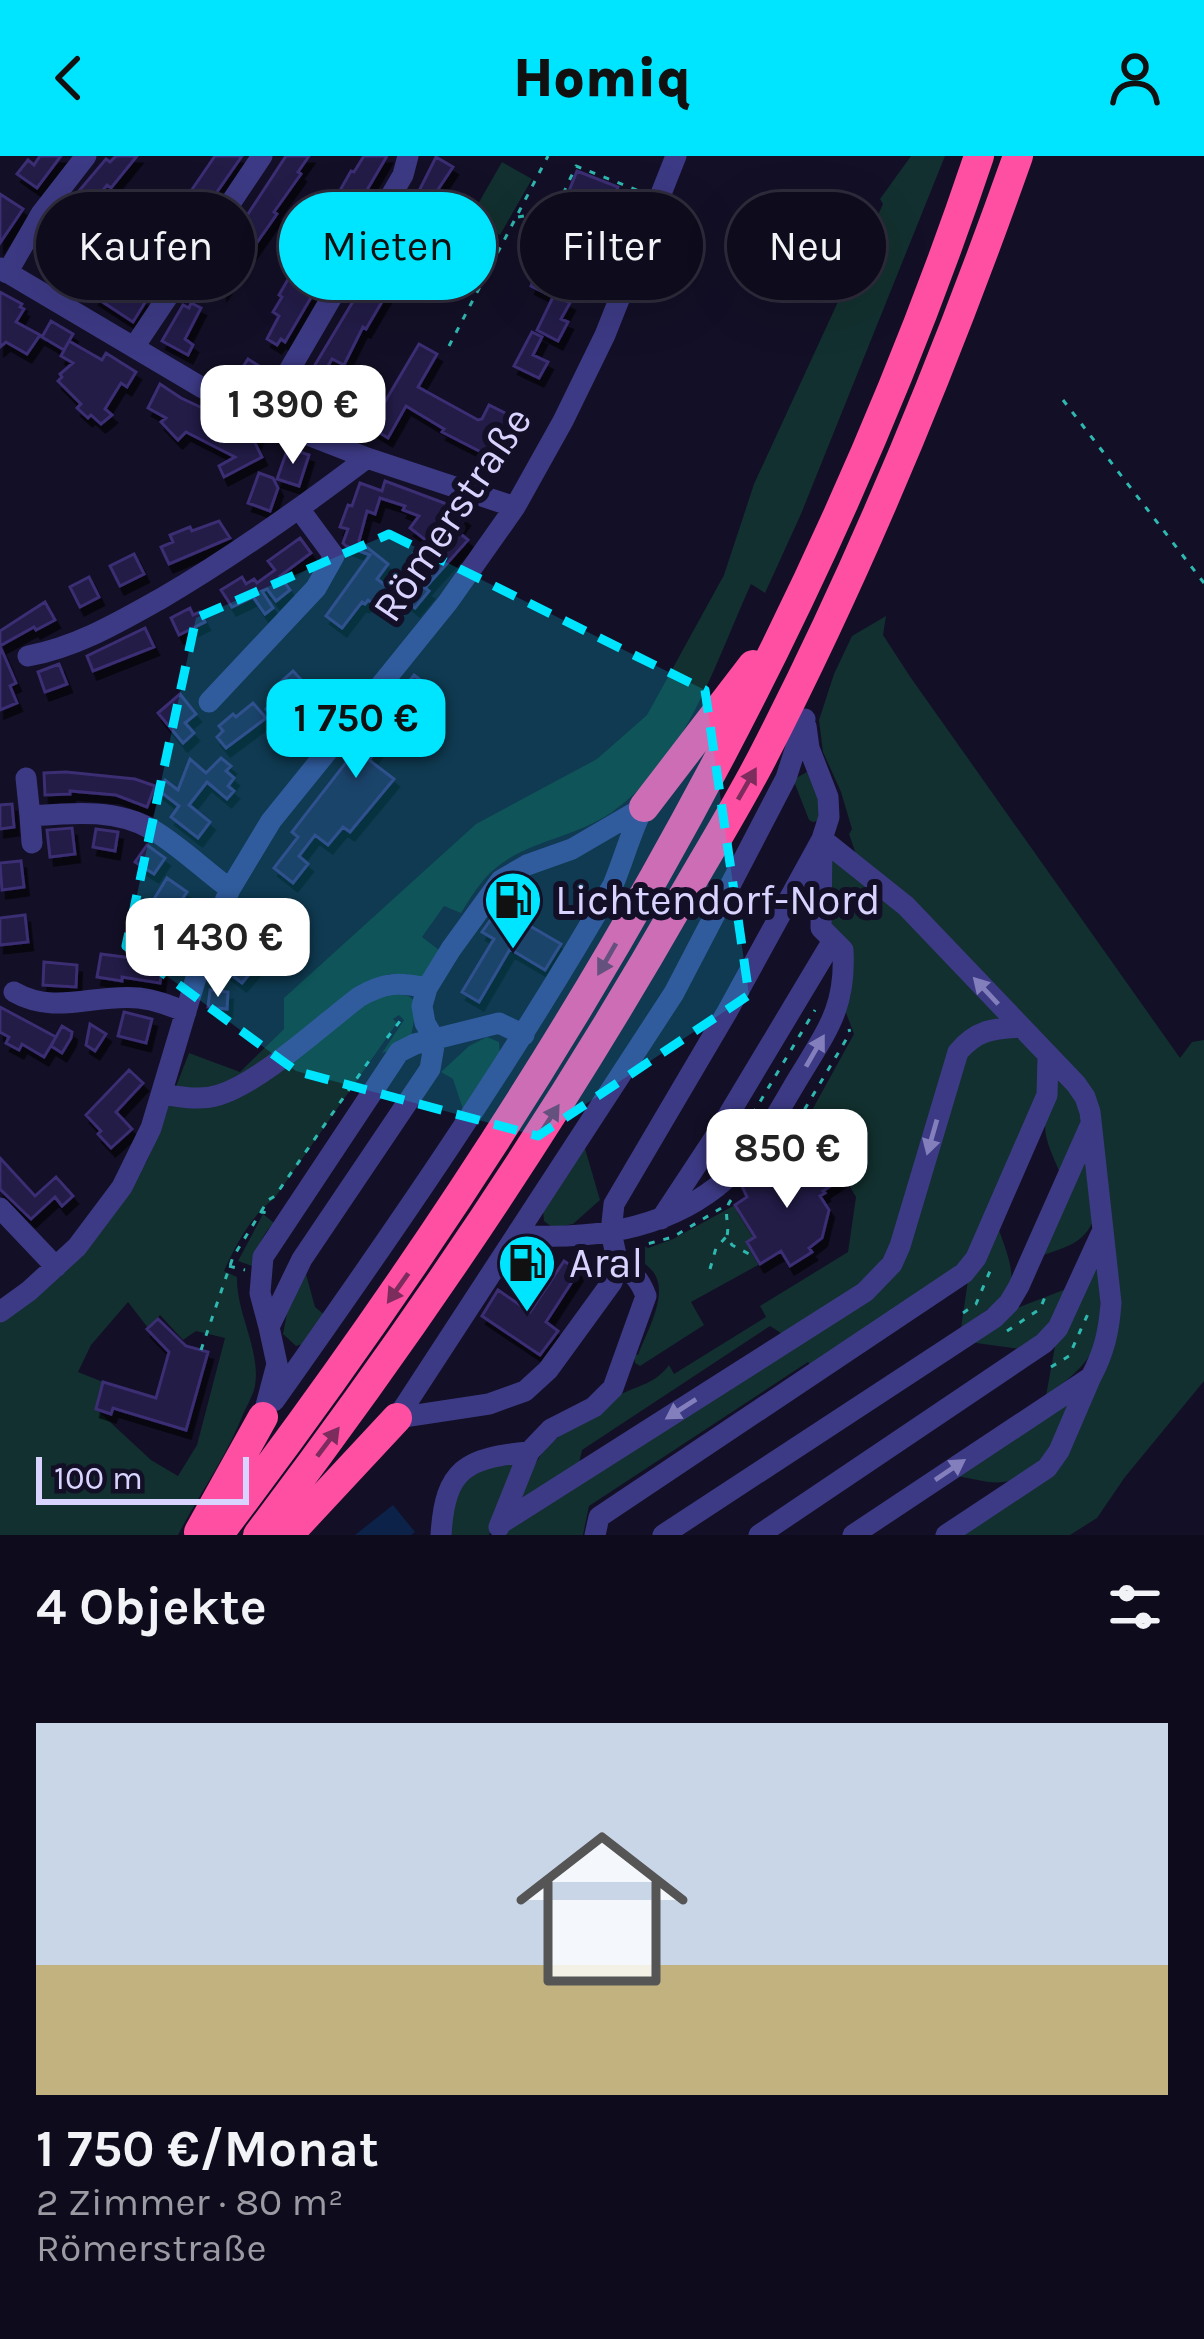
<!DOCTYPE html>
<html lang="de">
<head>
<meta charset="utf-8">
<style>
  :root { --surface:#0e0b1c; --page:#171425; --text:#f1f3f6; --muted:#9b9ba3; --line:#2e2b3b; --accent:#00e5ff }
  body { margin:0; font-family:Karla,sans-serif; background:var(--page); color:var(--text); height:100vh; display:flex; flex-direction:column; font-size:45px; white-space:nowrap }
  * { box-sizing:border-box; margin:0 }
  p { font-size:39px; color:var(--muted) }
  .icon { flex:none; width:66px; height:66px; fill:none; stroke:currentColor; stroke-width:2; stroke-linecap:round; stroke-linejoin:round }
  .map { position:relative; height:1379px; overflow:hidden }
  .sheet { display:flex; flex-direction:column; background:var(--surface); flex:1 }
  .sheet>* { flex:none }
  .hud { position:absolute; left:36px; top:36px; width:1134px; height:108px; display:flex; gap:24px }
  .scale { position:absolute; left:36px; bottom:30px; width:213px; box-sizing:border-box; padding-left:12px; border:6px solid #d9d4ff; border-top:0; font-size:33px; line-height:42px; white-space:nowrap; color:#d9d4ff; -webkit-text-stroke:9px #130f26; paint-order:stroke }
  .price { position:absolute; translate:-50% -102px; padding:0 27px; border-radius:24px; background:#fff; color:#222; font-size:39px; line-height:78px; filter:drop-shadow(0 3px 6px #0008) }
  .price::after { content:''; position:absolute; left:50%; top:72px; width:36px; height:27px; margin-left:-18px; background:inherit; clip-path:polygon(0 0,100% 0,50% 100%) }
  .price.active { background:var(--accent); color:#111 }
  ul { padding:0; list-style:none }
  li { display:grid; align-content:center; gap:24px; height:636px; padding:0 36px }
  li+li { border-top:3px solid var(--line) }
  li span { display:grid; place-items:center; height:372px; border-radius:0px; color:#555 }
  li>.icon { margin-inline-start:auto }
  span .icon { width:216px; height:216px; fill:#fffc; stroke-width:1 }
  li b { font-size:51px }
  h2 { display:flex; justify-content:space-between; align-items:center; height:144px; padding:0 36px; font-size:51px }
  .chip { padding:0 42px; border-radius:54px; background:var(--surface); box-shadow:0 12px 48px #0002,0 0 0 3px var(--line); font-size:42px; line-height:108px }
  .chip.active { background:var(--accent); color:#111 }
  header { display:flex; justify-content:space-between; align-items:center; height:156px; padding:0 36px; background:var(--accent); color:#111; font-size:54px; font-weight:800 }
  .map>svg:first-child { display:block }
  .green { fill:#12302f; fill-rule:evenodd }
  .water { fill:#0c2248 }
  .building { fill:#241b47; stroke:#3b2d73; stroke-width:3; filter:url(#shadow) }
  .lines { fill:none; stroke-linecap:round; stroke-linejoin:round }
  .path { stroke:#2fb8b0; stroke-width:3; stroke-dasharray:6 9; stroke-linecap:butt }
  .minor { stroke:#3d3a85; stroke-width:21 }
  .highway { stroke:#ff4fa3; stroke-width:30 }
  .oneway { fill:#7d2c5e }
  .oneway2 { fill:#837fbc }
  .marked { fill:#00e5ff; fill-opacity:0.2; stroke:#00e5ff; stroke-width:9; stroke-dasharray:24 15; stroke-linejoin:round }
  .labels { text-anchor:middle; dominant-baseline:central; stroke-width:12; stroke-linejoin:round; paint-order:stroke }
  .street-label { font-size:42px; fill:#d9d4ff; stroke:#130f26 }
  .poi-label { font-size:42px; fill:#d9d4ff; stroke:#130f26; text-anchor:start }
</style>
</head>
<body>
<header><svg class="icon" aria-label="back" viewBox="0 0 24 24"><path d="M15 5l-7 7 7 7"/></svg>Homiq<svg class="icon" aria-label="person" viewBox="0 0 24 24"><circle cx="12" cy="8" r="4"/><path d="M4 21q1-7 8-7t8 7"/></svg></header>
<div class="map">
<svg width="1204" height="1379" viewBox="0 0 1204 1379">
  <defs>
    <filter id="shadow"><feDropShadow dx="4.5" dy="8" stdDeviation="0" flood-color="#0009"/></filter>
  </defs>
  <rect width="100%" height="100%" fill="#130f26"/>
  <path class="green" d="M911,0h34l-144,358 -36,79 -14,-9c-36,79 -64,175 -139,228 -38,27 -91,29 -124,63 -11,12 -19,25 -27,38l-17,-7 -22,31 21,16 -19,26 -19,-5h-17l-9,21c41,-2 40,2 32,41l-18,14 -11,3 22,-33 -5,-5 -6,4 4,4 -123,176c-22,15 -39,47 -50,72l13,6c-1,36 24,73 18,109 -2,9 -7,18 -11,26 -17,44 -44,81 -66,123h-178v-213l109,-101 38,-60 42,-108 51,19 44,-43v-31l192,-174 121,-65 50,-44 77,-140 30,-91 129,-280 -3,-5zM128,1146l20,26 12,-13 23,25 13,-9 29,7 -28,107 -19,31 -27,-16 -55,-51 7,-27 -25,-10 13,-27z
    M502,6l30,17 -32,56 -30,-17z
    M886,460l-3,19 28,43 269,380 12,-16 12,-2v341l-79,96 -28,41 -27,17h-110l85,-56 68,-131 -18,-246 -238,-245 -8,-23 3,-5 -11,-37 -18,-40 -4,-32 15,-46 18,-38z
    M807,616l15,36 -4,13 -5,1 -4,-2 -14,-36 1,-6z
    M832,702l63,50 109,111 -36,11 -77,223 -28,33 -79,49 -14,-9 -188,124 -4,18 -60,34c20,-50 26,-57 71,-87 10,-7 21,-16 32,-21 19,-9 35,-11 48,-29l5,9 92,-57 -6,-11 88,-54 8,-55 -23,-38 -37,21 -12,-19 70,-127 -9,-24 -17,-85z
    M487,881l12,5 1,13 -35,60 -12,-36 -12,-7 28,-26z
    M1015,881c18,11 25,21 28,43l-74,172 -9,14 -149,100 -3,-4 -219,144 -6,29h-78l6,-8 367,-237 82,-225 18,-23z
    M1058,923c39,34 19,55 2,94 -21,-48 -18,-45 -2,-94z
    M584,989l16,55 -27,24 -20,4 -9,-7 -1,-10z
    M1085,1001l7,66c-10,22 -30,25 -51,33z
    M735,1049l20,32 -8,6 13,21 -69,38 13,23 -64,41 -5,-3 -1,-9 4,1c8,-22 31,-60 16,-82 -4,-6 -11,-10 -16,-15l6,-12 4,2 25,-9z
    M263,1058l11,9c-13,12 -17,28 -22,43l-14,-5z
    M997,1069c25,66 20,64 -36,103l7,-48z
    M1097,1105c6,72 12,91 -51,135l9,-50z
    M306,1118l9,33 11,9 -20,27 -10,3 -13,-12 4,-21z
    M1066,1133l-16,37 -31,23 -50,-7 48,-34z
    M1072,1242c-13,33 -26,79 -69,84 -14,2 -32,-4 -47,-6z
    M516,1308l-27,71h-39c0,-23 1,-52 25,-64 11,-5 30,-5 41,-7z"/>
  <path class="water" d="M393,1349l22,27 -4,3h-56z"/>
  <path class="building" d="M40,0h21l-24,32 -20,-14 11,-14 6,5z
    M116,0h21l-26,32 -4,-3 -14,17 5,4 -24,30 -3,-3 -15,23 -13,-9 22,-34 -2,-2 16,-20 27,-32 4,3z
    M215,0h27l-85,122 -8,-6 -14,21 11,8 -13,21 -38,-25 6,-10 10,7 8,-11 6,4z
    M286,0h23l-11,16 3,2 -27,38 3,2 -54,77 -1,-16 -10,-6z
    M364,0h23l-20,34 5,3 -9,19 -27,42h-4l-13,-8 11,-19 -8,-5 29,-51 3,1z
    M436,1l17,10 -26,39 7,4 -30,50 -2,-2 -5,9 -2,-2 -15,26 6,4 -20,34 -3,-2 -19,38 -12,-6 -12,21 7,4 -16,26 -17,-10 91,-152 6,3 10,-19 -8,-4 8,-14 3,1 11,-16z
    M577,15l41,16 -37,92 -24,-10 -12,24 -14,-7z
    M0,38l23,15 -23,34z
    M291,118l25,15 -31,53 -4,-3 -4,6 -10,-6 12,-23 -6,-4 9,-15 -3,-2z
    M0,136l22,12 -2,3 4,2 -8,13 24,13 -13,19 -21,-12 -6,5z
    M554,139l16,8 -9,16 7,3 -10,19 -21,-11z
    M191,147l10,5 -16,31 8,6 -5,10 -26,-14 21,-36 6,3z
    M51,165l22,13 -9,16 -22,-13z
    M532,176l10,5 -9,18 15,7 -9,16 -25,-12z
    M69,185l33,19 4,-7 30,19 -9,15 -6,-4 -16,26 7,6 -11,9 -10,-9 -3,3 -11,-10 4,-4 -23,-23 4,-4 -2,-3 13,-11 -12,-7z
    M419,188l18,10 -19,33 60,33 4,-1 7,-14 20,10 -20,41 -47,-24 2,-3 -38,-23 -18,32 -18,-11z
    M248,203l22,14 -15,24 -9,-5 2,-4 -7,-4 4,-7 -6,-4z
    M160,228l21,14 34,16 -3,7 20,10 3,-7 24,10 -4,9 7,14 -38,20 -5,-11 16,-9 -49,-25 -8,8 -17,-18 5,-4 -18,-10z
    M288,292l21,7 -10,31 -22,-7z
    M259,317l14,5 5,10 -8,23 -22,-8z
    M385,325l62,23 18,14 -9,12 12,10 -43,48 4,3 -14,17 -18,-15 23,-28 -8,-10 15,-14 -17,-13 9,-12 -16,-6 2,-4 -25,-8 -5,16 -8,-3 -8,30 29,23 -11,15 26,20 -13,16 -22,-15 -3,4 -3,-2 -20,26 -16,-12 44,-61 -24,-9 -3,-3 5,-14 -8,-2 8,-22 4,1 8,-23 22,8z
    M219,365l11,17 -61,26 -8,-17 12,-5 -3,-7 20,-8 2,4z
    M300,382l11,15 -31,23 10,14 -14,11 -9,-12 -5,2 11,17 -8,6 -12,-17 -21,10 -11,-17 21,-13 4,7 8,-5 3,4 18,-13 -7,-9z
    M134,398l10,20 -24,12 -10,-20z
    M89,421l10,20 -19,10 -10,-20z
    M45,446l10,18 -19,10 -2,-3 -34,19 16,37 -6,3 7,17 -17,7v-79z
    M190,452l3,7 7,-3 5,10 -26,13 -8,-17z
    M145,472l9,19 -61,24 -6,-15z
    M59,508l8,20 -22,8 -7,-20z
    M293,515l12,13 -6,6 6,6 -11,10 -2,-3 -17,15 -9,-9 17,-16 -7,-7z
    M414,519l20,16 -18,21 17,18 -13,12 -20,-22 -31,40 25,19 -44,53 -7,-5 -15,18 -13,-10 -16,21 9,8 -15,19 -19,-15 24,-31 -6,-5z
    M180,538l16,20 -11,9 9,10 -11,10 -25,-30z
    M253,547l13,15 -40,30 -9,-11 6,-6 -4,-5 14,-12 3,3z
    M221,602l10,8 -5,5 8,7 -6,8 6,5 -7,8 -20,-17 -18,23 21,17 -12,16 -27,-21 8,-11 -22,-17 8,-9 13,10 12,-31 16,14z
    M66,616l69,7 20,7 -8,21 -31,-12 -46,-4v3l-25,1 -1,-22z
    M12,648l2,23 -14,2v-24z
    M72,672l3,26 -25,3 -3,-27z
    M96,673l22,3 -3,19 -22,-4z
    M147,689l18,13 -11,16 -19,-12z
    M21,705l3,26 -22,3 -2,-27z
    M167,722l20,14 -13,20 -20,-13z
    M499,752l62,36 -16,26 -35,-21 -31,53 -17,-10 32,-53 -12,-7z
    M252,754l26,19 -22,31 3,3 -17,20 -17,-13 23,-28 -13,-9z
    M25,759l3,27 -28,3v-27z
    M101,798l62,8 -3,21 -38,-6v4l-25,-4z
    M44,806l33,3 -1,22 -33,-2z
    M210,834l18,2 -1,17 -19,-2z
    M0,851l56,30 -12,20 -22,-13 -3,6 -13,-7 3,-6 -9,-5z
    M124,856l28,7 -6,24 -28,-7z
    M90,868l16,10 -11,17 -9,-6z
    M62,870l10,6 -1,6 -9,15 -11,-7z
    M129,914l14,13 -27,29 16,17 -21,19 -13,-14 3,-3 -15,-16z
    M0,1002l35,38 21,-19 17,19 -11,10 -7,-9 -24,22 -31,-30z
    M833,1003l11,18 -21,14 2,2 -5,3 9,14 -7,28 -13,10 3,4 -22,14 -9,-15 -21,13 -13,-22 8,-5 -20,-32 12,-8 -6,-13 9,-7 2,4 32,-20 12,19z
    M564,1105l15,10 -33,51 12,9 -18,24 -58,-39 16,-26 32,22z
    M158,1163l28,27 22,6 -22,78 -73,-22 -2,6 -15,-5 7,-27 53,16 13,-46 -22,-23z"/>
  <g class="lines">
    <path class="path" d="M518,61l18,-3 17,2 23,-50 68,27
      M449,190l99,-190
      M1063,244l141,183
      M387,882l13,-17 5,-1
      M737,984l78,-130
      M771,1002l7,-4 72,-121 -1,-4
      M731,1044c-9,12 -1,23 -4,36l5,9 19,10
      M261,1056l7,-12 7,-4 96,-138
      M639,1097l4,-8 30,-8 50,-30
      M229,1110l16,4
      M710,1113l6,-21 10,-11
      M963,1157l13,-9 14,-33
      M1007,1175l33,-22 5,-12
      M201,1194l32,-93 28,-45 8,1
      M1051,1211l18,-11 22,-49"/>
    <path class="minor" d="M0,112l201,119 61,30 105,41 148,49
      M7,117l34,-59 45,-58
      M134,191l128,-191
      M262,261l141,-242 5,-19
      M28,500c49,-9 91,-34 134,-58 72,-42 139,-90 205,-140
      M209,546l107,-114 18,-32 -34,-46
      M26,622l4,38c41,-3 86,-8 123,14 28,17 51,40 77,59
      M30,660l2,27
      M14,836c42,24 81,1 125,6 17,2 32,8 47,14
      M162,938c19,3 38,7 57,1 42,-13 103,-70 140,-98 26,-15 39,-15 68,-9
      M0,1052l56,59
      M661,1063l56,-85 115,-192
      M517,1079c84,6 169,-8 227,-74 22,-25 38,-56 55,-84 29,-48 47,-70 44,-127l-22,-22 1,-89 7,-22 -1,-20 -19,-49 -3,-22
      M0,1156l29,-21 48,-44 45,-60 29,-59 53,-177 26,-62 41,-68 177,-219 67,-95 48,-86 42,-86 71,-179
      M269,1171l-9,-34 3,-36 136,-205 16,-8 84,-21 25,12
      M274,1245c119,-168 236,-337 339,-516 11,-26 17,-51 30,-77
      M263,1261l14,-53 -8,-37 33,-68 128,-190 5,-29 -10,-17 -3,-17 5,-18 24,-39 50,-69 26,-15 45,-16 72,-42
      M397,1262l92,-14 36,-13 23,-21 64,-88 6,-18 -7,-32 3,-28 113,-192 95,-173 84,67 170,178 9,13 5,15 21,191c-2,29 -7,49 -20,74l-238,158
      M397,1262l277,-425 112,-215 19,-59
      M500,1368l365,-232 27,-28 8,-18 58,-194c19,-22 33,-23 62,-25
      M499,1371l30,-75 22,-23 43,-22 19,-19 33,-92c-6,-16 -13,-24 -28,-32
      M441,1379c4,-67 25,-77 88,-83
      M595,1379l4,-18 365,-244 12,-15 71,-163 1,-38
      M663,1379l331,-217 15,-15 10,-17 71,-160
      M759,1379l285,-192 14,-15 43,-94
      M946,1379l101,-67 12,-17 31,-72"/>
    <path class="highway" d="M644,651l109,-142
      M199,1376l64,-115
      M218,1379c318,-419 593,-878 761,-1379
      M258,1379c154,-203 297,-414 423,-635 27,-47 56,-94 81,-142 100,-194 183,-396 256,-602
      M288,1379l109,-117"/>
  </g>
  <defs><path id="oneway-solid" d="M-6-.8H1V-3.2L6.5 0L1 3.2V.8H-6Z" transform="scale(3)"/></defs>
  <g class="oneway">
    <use href="#oneway-solid" transform="translate(747 628) rotate(-60)"/>
    <use href="#oneway-solid" transform="translate(607 803) rotate(120)"/>
    <use href="#oneway-solid" transform="translate(549 964) rotate(-57)"/>
    <use href="#oneway-solid" transform="translate(398 1132) rotate(125)"/>
    <use href="#oneway-solid" transform="translate(328 1286) rotate(-53)"/>
  </g>
  <g class="oneway2">
    <use href="#oneway-solid" transform="translate(986 835) rotate(-133)"/>
    <use href="#oneway-solid" transform="translate(815 895) rotate(-60)"/>
    <use href="#oneway-solid" transform="translate(932 981) rotate(106)"/>
    <use href="#oneway-solid" transform="translate(681 1253) rotate(147)"/>
    <use href="#oneway-solid" transform="translate(950 1314) rotate(-34)"/>
  </g>
  <path class="marked" d="M389,378l316,156 44,305 -211,141 -242,-65 -170,-125 70,-328z"/>
  <defs>
    <g id="fuel-pin" transform="scale(3)"><path d="M0 17L-7.5 6A9.5 9.5 0 1 1 7.5 6Z" fill="#00e5ff" stroke="#130f26"/><path d="M-5.5-6h7V0h2V4h1.3V-2.5L3-4.5l.8-.8L6-3V5H2.5V1h-1V6h-7ZM-4.2-4.7v3.2H.2V-4.7Z" fill="#111"/></g>
  </defs>
  <g fill-rule="evenodd">
    <use href="#fuel-pin" x="513" y="744"/>
    <use href="#fuel-pin" x="527" y="1107"/>
  </g>
  <g class="labels">
    <g class="street-label">
      <text transform="translate(452 358) rotate(-56)">Römerstraße</text>
    </g>
    <g class="poi-label">
      <text x="555" y="744">Lichtendorf-Nord</text>
      <text x="569" y="1107">Aral</text>
    </g>
  </g>
</svg>
<div class="scale">100 m</div>
<b class="price" style="left:293px;top:311px">1 390 €</b>
<b class="price active" style="left:356px;top:625px">1 750 €</b>
<b class="price" style="left:218px;top:844px">1 430 €</b>
<b class="price" style="left:787px;top:1055px">850 €</b>
<div class="hud">
<a class="chip">Kaufen</a>
<a class="chip active">Mieten</a>
<a class="chip">Filter</a>
<a class="chip">Neu</a>
</div>
</div>
<section class="sheet">
<h2>4 Objekte<svg class="icon" aria-label="filters" viewBox="0 0 24 24"><path d="M4 7h16M4 17h16"/><circle cx="9" cy="7" r="2"/><circle cx="15" cy="17" r="2"/></svg></h2>
<ul>
<li><span style="background:linear-gradient(#c9d6e8 65%,#c2b280 0)"><svg class="icon" aria-label="home" viewBox="0 0 24 24"><path d="M3 11l9-7 9 7M6 9v11h12V9"/></svg></span><div><b>1 750 €/Monat</b><p>2 Zimmer · 80 m²</p><p>Römerstraße</p></div></li>
</ul>
</section>
</body>
</html>
